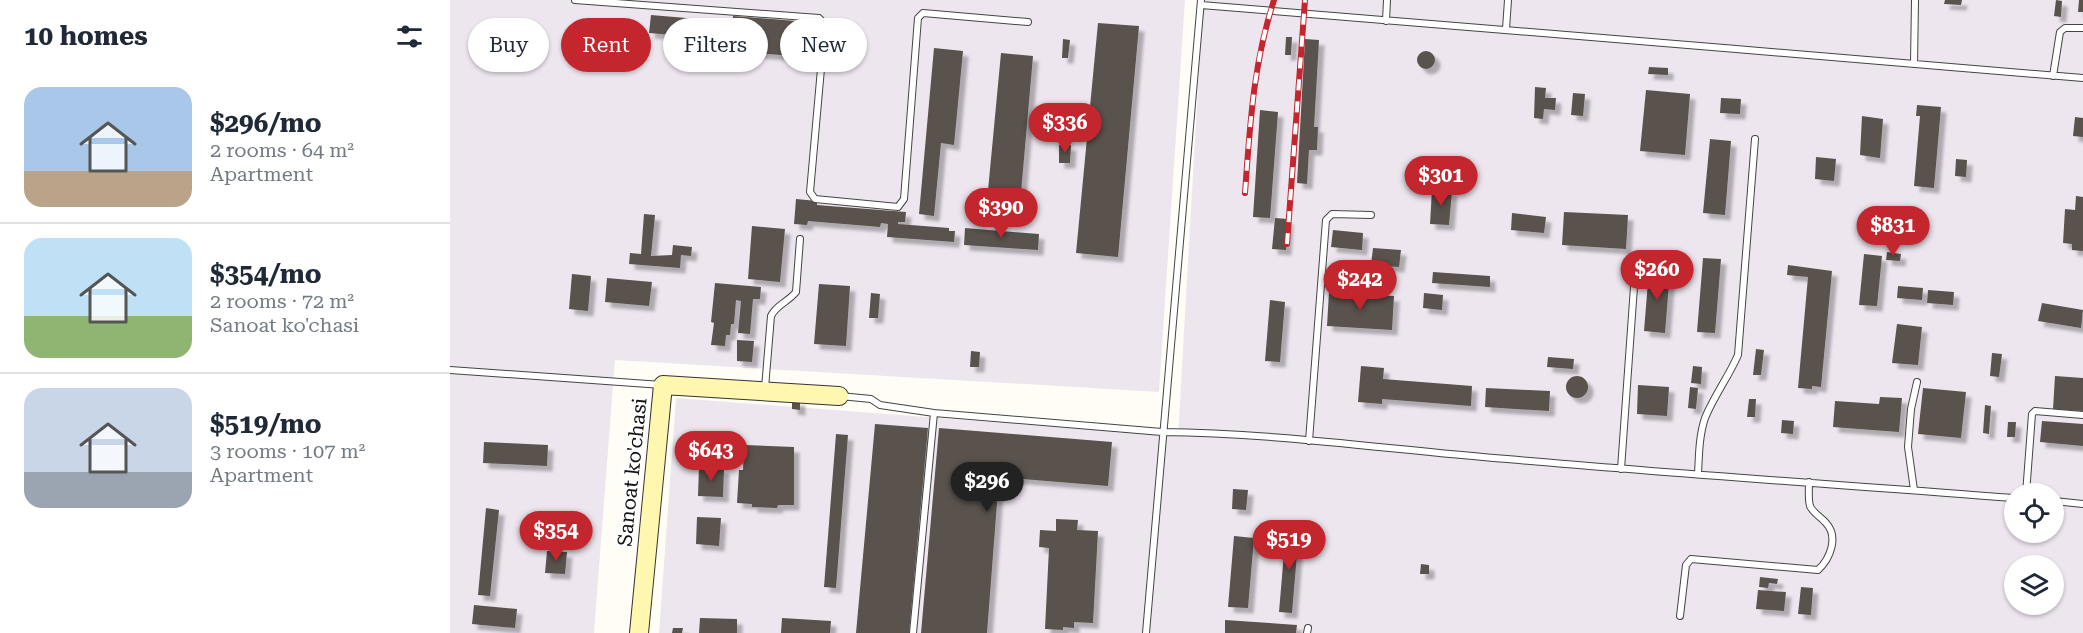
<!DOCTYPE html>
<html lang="en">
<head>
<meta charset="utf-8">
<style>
  :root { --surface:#fff; --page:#f6f6f7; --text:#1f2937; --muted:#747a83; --line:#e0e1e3; --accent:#c4262e }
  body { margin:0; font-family:"Roboto Serif",serif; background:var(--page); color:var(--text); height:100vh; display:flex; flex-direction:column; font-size:22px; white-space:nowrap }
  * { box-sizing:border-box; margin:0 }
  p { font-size:20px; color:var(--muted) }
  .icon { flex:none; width:33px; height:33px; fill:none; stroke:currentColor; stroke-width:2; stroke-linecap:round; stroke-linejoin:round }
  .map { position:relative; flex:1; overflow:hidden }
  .details { display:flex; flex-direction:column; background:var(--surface); width:450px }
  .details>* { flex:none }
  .guide { position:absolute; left:18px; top:18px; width:570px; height:54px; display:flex; gap:12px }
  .controls { position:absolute; left:1554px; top:483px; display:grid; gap:12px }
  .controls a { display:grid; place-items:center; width:60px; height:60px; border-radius:50%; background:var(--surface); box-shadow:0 2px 4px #0004; font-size:30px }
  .price { position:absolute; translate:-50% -51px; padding:0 14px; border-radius:21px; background:var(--accent); color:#fff; font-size:20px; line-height:39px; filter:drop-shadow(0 2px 3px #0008) }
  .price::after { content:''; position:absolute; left:50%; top:36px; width:18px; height:14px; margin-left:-9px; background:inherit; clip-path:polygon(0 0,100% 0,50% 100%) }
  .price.current { background:#222; color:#fff }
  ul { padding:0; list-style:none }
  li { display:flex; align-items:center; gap:18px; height:150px; padding:0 24px }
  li+li { border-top:2px solid var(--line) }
  li span { display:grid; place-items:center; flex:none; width:168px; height:120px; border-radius:18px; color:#555 }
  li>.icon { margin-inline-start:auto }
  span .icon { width:72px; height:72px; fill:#fffc; stroke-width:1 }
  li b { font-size:26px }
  h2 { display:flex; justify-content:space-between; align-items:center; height:72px; padding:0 24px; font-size:26px }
  .pill { padding:0 21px; border-radius:27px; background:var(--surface); box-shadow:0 2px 4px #0004; font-size:21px; line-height:54px }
  .pill.current { background:var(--accent); color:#fff }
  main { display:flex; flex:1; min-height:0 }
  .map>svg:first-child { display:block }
  .industrial { fill:#eee6ef; fill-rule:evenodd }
  .building { fill:#5a524d; filter:url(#shadow) }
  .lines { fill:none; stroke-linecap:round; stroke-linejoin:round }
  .lane-casing { stroke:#444; stroke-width:8 }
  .secondary-casing { stroke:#333; stroke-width:20 }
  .lane { stroke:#fff; stroke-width:6 }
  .secondary { stroke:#fff6b0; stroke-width:18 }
  .rail-casing { stroke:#c4262e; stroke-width:6 }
  .rail { stroke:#fff; stroke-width:4; stroke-dasharray:11; stroke-linecap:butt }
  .labels { text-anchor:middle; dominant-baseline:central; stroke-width:6; stroke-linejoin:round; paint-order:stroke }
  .street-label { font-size:20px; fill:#111; stroke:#fff }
</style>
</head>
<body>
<main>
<section class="details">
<h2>10 homes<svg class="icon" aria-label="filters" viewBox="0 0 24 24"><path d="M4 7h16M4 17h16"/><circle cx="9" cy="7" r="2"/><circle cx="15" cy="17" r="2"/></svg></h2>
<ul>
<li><span style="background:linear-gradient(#a9c7e8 70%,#b9a48a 0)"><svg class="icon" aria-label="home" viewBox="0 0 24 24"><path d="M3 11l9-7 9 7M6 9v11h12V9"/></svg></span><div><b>$296/mo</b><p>2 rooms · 64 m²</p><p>Apartment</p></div></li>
<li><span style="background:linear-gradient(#bfe0f5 65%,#8fb573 0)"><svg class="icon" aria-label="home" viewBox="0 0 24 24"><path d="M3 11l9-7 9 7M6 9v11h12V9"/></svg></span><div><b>$354/mo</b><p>2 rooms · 72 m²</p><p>Sanoat ko'chasi</p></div></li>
<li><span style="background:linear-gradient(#c9d6e8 70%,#9aa5b1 0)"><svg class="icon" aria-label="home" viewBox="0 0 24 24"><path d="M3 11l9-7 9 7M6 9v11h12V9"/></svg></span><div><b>$519/mo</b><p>3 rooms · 107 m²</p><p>Apartment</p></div></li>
</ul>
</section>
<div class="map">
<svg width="1633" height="633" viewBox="0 0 1633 633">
  <defs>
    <filter id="shadow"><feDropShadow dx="5.5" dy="5.5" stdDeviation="1.5" flood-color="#0004"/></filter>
  </defs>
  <rect width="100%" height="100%" fill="#fffdf5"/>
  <path class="industrial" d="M0,0h735l-26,392 -544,-32 -21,273h-144z
    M753,0h880v633h-1424l17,-235 502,38zM1564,494h40v38h-40zM1564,566h40v38h-40z"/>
  <path class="building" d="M1495,0h17l-1,5 -17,-1z
    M1606,0l6,1 -1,16 -7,-1z
    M1629,0h4v12h-5z
    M201,15l82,7v-6l63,5 -3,35 -63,-5 1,-11 -82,-7z
    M648,23l41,3 -21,231 -42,-4z
    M836,37h6l-1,18h-6z
    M613,39l7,1 -2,18h-6z
    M855,39l14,1 -5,87h4l-1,23h-8l-2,34 -10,-1z
    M484,48l29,3 -9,94 -13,-2 -7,73 -15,-2z
    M967 60a9 9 0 1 1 18 0a9 9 0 1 1-18 0Z
    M551,53l32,3 -13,148 -33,-3z
    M1199,67l19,1v7l-20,-1z
    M1085,87l11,1 -1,10h11l-1,12 -11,-1 -1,10 -9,-1z
    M1196,90l44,4 -5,61 -45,-4z
    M1123,93l12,1 -2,22 -12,-1z
    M1271,98l20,1 -1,15 -20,-1z
    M1467,105l24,2 -7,81 -20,-2 6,-70h-4z
    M810,110l18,2 -8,106 -17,-1z
    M1412,116l21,3 -3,39 -20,-3z
    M1625,117l8,1v19l-10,-1z
    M1260,139l21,2 -6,74 -22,-2z
    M609,145h12l-1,18h-11z
    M1366,157l20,2 -2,22 -19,-2z
    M1506,159l11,1 -1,17 -11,-1z
    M982,189l20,2 -3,34 -19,-1z
    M1626,196l7,1v54l-11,-1v-6l-9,-1 2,-34 10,1z
    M346,199l21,2v4l89,7 -1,10h-7v2l51,4v3h6l-1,11 -67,-5 1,-13 -7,-1 -1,4 -72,-6 -1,4 -13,-1z
    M1114,212l64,3 -2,34 -64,-4z
    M1062,213l34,4 -2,16 -33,-3z
    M194,214l11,1 -4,41 21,-1 1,-10 19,2 -1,9 -10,-1 -1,13 -51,-4 1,-11 11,1z
    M825,218l13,1 -2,31 -14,-1z
    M302,226l33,3 -5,53 -32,-3z
    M515,228l74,6 -1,16 -74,-5z
    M883,230l30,3 -1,17 -31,-3z
    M923,248l28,2 -2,17 -28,-2z
    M1437,252l14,2 -1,7 -14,-1z
    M1414,254l18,2 -5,50 -18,-1z
    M1253,258l18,1 -6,74 -18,-1z
    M1338,265l44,6 -11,116 -9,-1v3l-14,-1 10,-111 -21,-2z
    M1199,269l21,2 -5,62 -21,-2z
    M983,272l57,4v11l-58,-4z
    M122,274l19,2 -3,35 -19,-2z
    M157,278l45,4 -3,24 -44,-4z
    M265,283l46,4 -1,12h-7l-3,35 -12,-1 3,-32 -5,-1 -2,24h-3l-1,11h-4l-1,11 -14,-1 3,-22 -3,-1z
    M369,284l31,2 -4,60 -32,-2z
    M1448,286l25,2 -1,12 -25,-2z
    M1478,290l26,2 -1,13 -26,-2z
    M879,292l65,4 -2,34 -65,-4z
    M421,293l9,1 -2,24h-9z
    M974,293l19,2 -1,15 -19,-2z
    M820,300l15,2 -5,60 -15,-1z
    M1592,303l41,7 -2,18 -43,-7z
    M1447,324l25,3 -4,38 -26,-2z
    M287,340l17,1 -2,21 -15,-1z
    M1306,349l8,1 -3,25h-8z
    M521,351l9,1 -1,15h-9z
    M1542,353l10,1 -3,23 -9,-1z
    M1098,357l26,2 -1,10 -26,-2z
    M911,366l23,2 -1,11 89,7 -1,20 -89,-7v5l-24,-2z
    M1243,366l9,1 -1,17 -10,-1z
    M1605,376l28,2v33l-30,-2z
    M1116 387a11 11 0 1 1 22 0a11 11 0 1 1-22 0Z
    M1188,385l31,2 -2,29 -30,-2z
    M1240,387l8,1 -2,21 -8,-1z
    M1036,388l64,3 -1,20 -64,-4z
    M1473,388l43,4 -5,46 -43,-4z
    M1430,397l22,1 -3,34 -66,-5 2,-26 44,3z
    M1299,399h7l-1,18h-8z
    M342,400h8v10l-8,-1z
    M1535,405l6,1 -2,28 -6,-1z
    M1332,420l12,1 -1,13 -12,-1z
    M1592,421l41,3v22l-43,-4z
    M1558,422h8l-1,15h-8z
    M425,424l53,4 -19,205h-53z
    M489,428l173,14 -4,44 -109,-9 -12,156h-66z
    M386,434l12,1 -12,153 -12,-1z
    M34,442l64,3 -1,21 -64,-3z
    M294,445l50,2v58h-16l-1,3 -25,-1v-3l-15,-1 2,-33h4z
    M249,466l25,2 -1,29 -25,-1z
    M783,489l15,1 -2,20 -14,-1z
    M36,508l13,2 -9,86 -12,-1z
    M247,517l24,1 -2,28 -23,-2z
    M606,519l22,1 -1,10 21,1 -5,92 -19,-1v6l-11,-1v3l-18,-1 4,-81 -10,-1 1,-17 16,1z
    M836,529l13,1 -7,83 -13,-1z
    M784,536l20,2 -6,70 -20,-1z
    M97,551l20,1 -2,22 -20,-1z
    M971,564l8,1v9h-9z
    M1310,577l18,2 -1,5 -8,-1 -1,5 -9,-1z
    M1351,587l12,1 -2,27 -13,-1z
    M1308,590l28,2 -2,19 -28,-2z
    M24,605l43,4 -2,19 -43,-4z
    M250,618l37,1v14h-38z
    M332,618l49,3 -1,12h-49z
    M775,620l72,5 -1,8h-71z
    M223,628h10l-1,5h-10z"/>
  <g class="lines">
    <g class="lane-casing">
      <path id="lane" d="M125,0l244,18 6,6 -15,168 5,7 83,8 6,-8 14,-181 5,-5 105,9
        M751,5c294,23 588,49 882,73
        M936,21l1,-21
        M1056,29l2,-29
        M1464,64l1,-64
        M1603,76l7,-44 5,-4h18
        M0,370l212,15
        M315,388l6,-72c5,-11 17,-14 25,-24l4,-53
        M390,396l31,3 9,6 54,8 228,19c115,1 230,18 345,27 169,15 338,26 507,39
        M859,441l17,-221 6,-6 39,1
        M1171,469l14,-196
        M1248,474c1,-19 1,-38 7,-56 9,-22 24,-42 33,-63l17,-216
        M1464,490l-6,-43 3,-38 6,-27
        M1576,494l6,-80 3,-3 48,4
        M1604,501l29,3
        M1230,616l6,-51 5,-6 127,11c12,-11 21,-33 8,-47 -4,-5 -14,-11 -16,-17 -2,-7 -1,-17 -1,-24
        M463,633l21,-220
        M696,633l55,-633
        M857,633l1,-5"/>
    </g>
    <g class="secondary-casing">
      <path id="secondary" d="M189,633l24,-248 176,11"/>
    </g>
    <use href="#lane" class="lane"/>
    <use href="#secondary" class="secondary"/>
    <g class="rail-casing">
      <path id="rail" d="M795,193c5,-68 8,-128 29,-193
        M837,244l18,-244"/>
    </g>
    <use href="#rail" class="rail"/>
  </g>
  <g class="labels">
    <g class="street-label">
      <text transform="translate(182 472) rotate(-84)">Sanoat ko'chasi</text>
    </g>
  </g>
</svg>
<div class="controls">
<a><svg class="icon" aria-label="locate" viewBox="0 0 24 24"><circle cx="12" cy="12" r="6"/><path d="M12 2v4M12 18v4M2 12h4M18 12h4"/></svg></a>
<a><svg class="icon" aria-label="layers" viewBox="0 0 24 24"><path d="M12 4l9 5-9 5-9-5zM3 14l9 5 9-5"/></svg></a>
</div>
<b class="price" style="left:615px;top:154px">$336</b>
<b class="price" style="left:991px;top:207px">$301</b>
<b class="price" style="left:551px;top:239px">$390</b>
<b class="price" style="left:1443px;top:257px">$831</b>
<b class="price" style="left:1207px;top:301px">$260</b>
<b class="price" style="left:910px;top:311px">$242</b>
<b class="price" style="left:261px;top:482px">$643</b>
<b class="price current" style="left:537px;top:513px">$296</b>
<b class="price" style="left:106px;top:562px">$354</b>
<b class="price" style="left:839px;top:571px">$519</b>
<div class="guide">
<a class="pill">Buy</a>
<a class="pill current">Rent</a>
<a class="pill">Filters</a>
<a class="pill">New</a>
</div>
</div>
</main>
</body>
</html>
